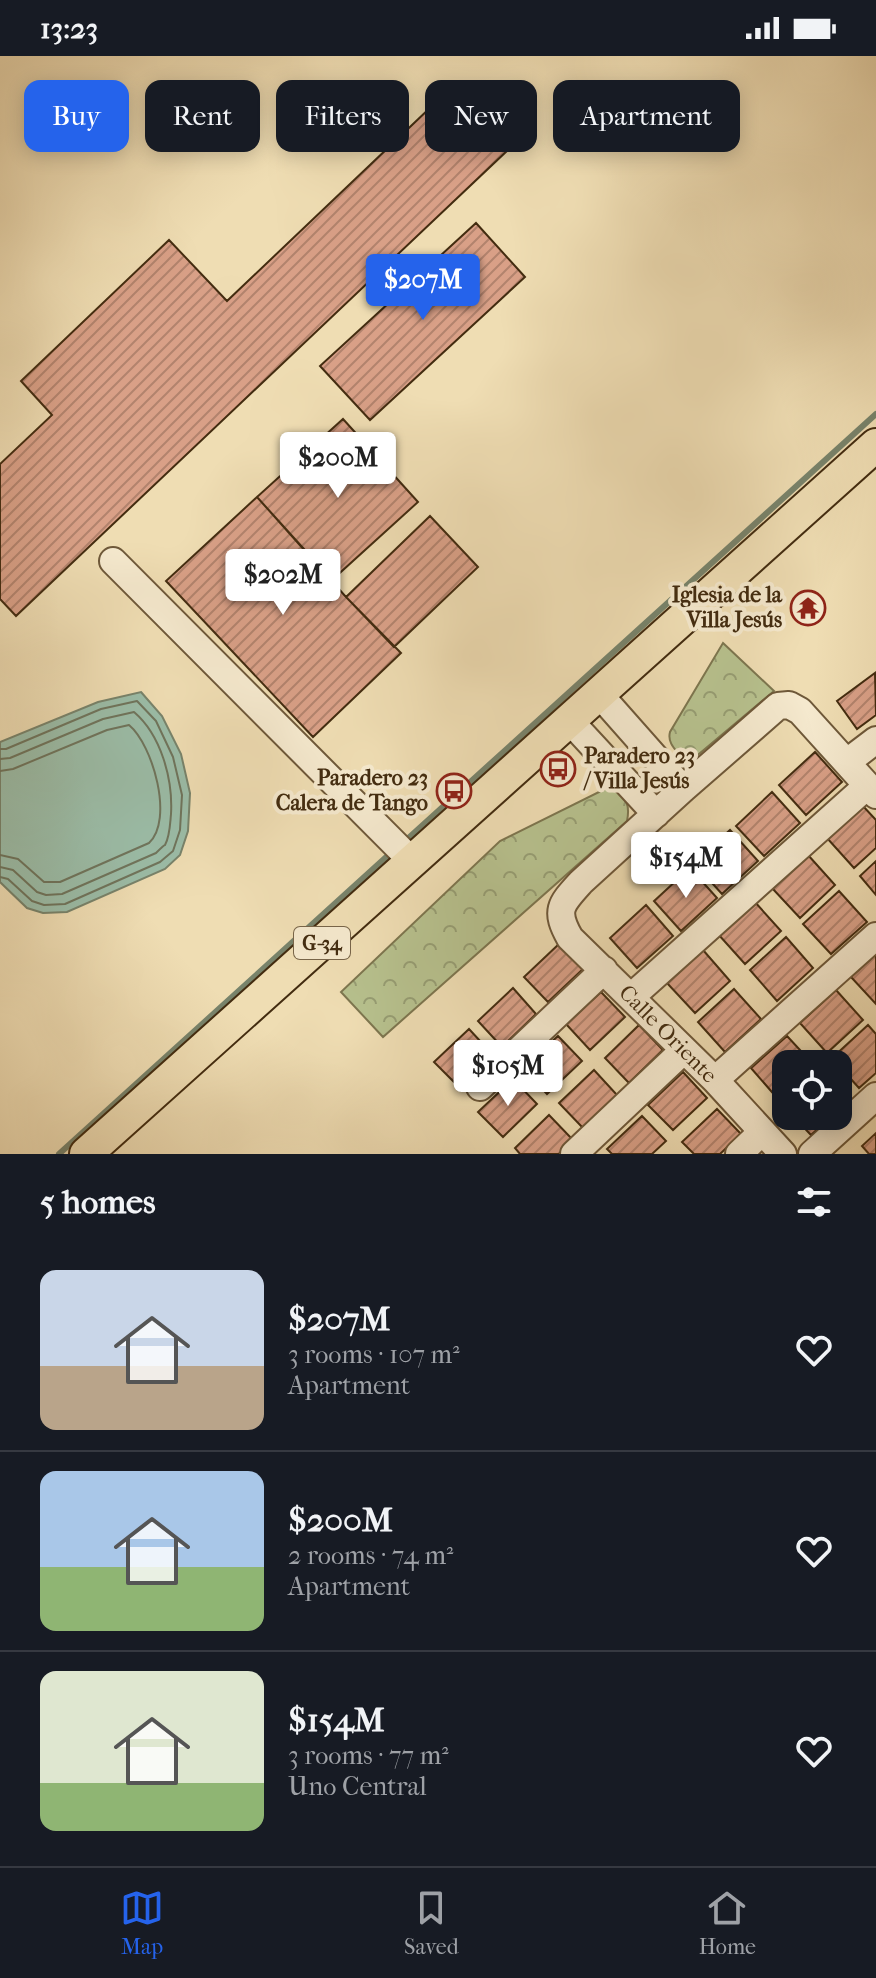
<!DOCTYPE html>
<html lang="en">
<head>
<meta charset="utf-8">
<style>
  :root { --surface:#171b24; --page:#20242c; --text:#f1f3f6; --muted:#9ea1a6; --line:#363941; --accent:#2563eb }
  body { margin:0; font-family:"IM FELL French Canon",serif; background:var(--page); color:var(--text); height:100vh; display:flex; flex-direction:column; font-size:30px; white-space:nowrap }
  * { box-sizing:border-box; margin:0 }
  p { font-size:26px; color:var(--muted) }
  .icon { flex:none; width:44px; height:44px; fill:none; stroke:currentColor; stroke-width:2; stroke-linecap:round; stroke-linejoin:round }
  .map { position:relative; height:1098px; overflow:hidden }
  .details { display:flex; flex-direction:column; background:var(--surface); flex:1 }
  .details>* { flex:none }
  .hud { position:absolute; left:24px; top:24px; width:828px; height:72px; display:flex; gap:16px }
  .tools { position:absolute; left:772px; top:994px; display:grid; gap:16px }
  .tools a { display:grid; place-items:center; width:80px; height:80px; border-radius:16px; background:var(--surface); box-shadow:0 4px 20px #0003; font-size:40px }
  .price { position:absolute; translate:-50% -68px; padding:0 18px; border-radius:8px; background:#fff; color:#222; font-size:26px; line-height:52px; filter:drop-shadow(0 2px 4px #0008) }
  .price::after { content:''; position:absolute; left:50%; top:48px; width:24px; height:18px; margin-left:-12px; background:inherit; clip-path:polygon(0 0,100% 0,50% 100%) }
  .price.on { background:var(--accent); color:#fff }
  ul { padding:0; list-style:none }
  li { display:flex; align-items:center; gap:24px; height:200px; padding:0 40px }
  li+li { border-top:2px solid var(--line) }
  li span { display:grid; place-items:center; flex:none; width:224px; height:160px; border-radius:16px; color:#555 }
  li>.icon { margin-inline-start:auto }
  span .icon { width:96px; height:96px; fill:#fffc; stroke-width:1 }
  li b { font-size:34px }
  h2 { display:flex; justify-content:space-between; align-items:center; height:96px; padding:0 40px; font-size:34px }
  .pill { padding:0 28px; border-radius:16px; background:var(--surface); box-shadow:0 4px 20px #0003; font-size:28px; line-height:72px }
  .pill.on { background:var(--accent); color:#fff }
  .status { display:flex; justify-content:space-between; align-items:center; height:56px; padding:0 40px; background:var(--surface); direction:ltr }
  .status svg { height:22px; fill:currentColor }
  .tabs { display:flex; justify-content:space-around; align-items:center; height:112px; border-top:2px solid var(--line); background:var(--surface); font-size:22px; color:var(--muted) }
  .tabs a { display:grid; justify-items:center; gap:4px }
  .tabs .on { color:var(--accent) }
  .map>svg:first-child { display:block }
  .forest { fill:url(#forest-crowns); stroke:#7d764f; stroke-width:2 }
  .water { fill:#9bbda8; stroke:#78836b; stroke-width:2 }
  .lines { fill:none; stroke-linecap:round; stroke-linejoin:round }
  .shore { stroke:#6f745c; stroke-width:2 }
  .stream { stroke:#78836b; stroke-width:6 }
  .building { fill:url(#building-hatch); stroke:#432c10; stroke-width:2 }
  .minor-casing { stroke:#6e5839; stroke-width:30 }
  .major-casing { stroke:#432c10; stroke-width:36 }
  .minor { stroke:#f5e9ce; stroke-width:26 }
  .major { stroke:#efddb3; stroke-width:32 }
  .labels { text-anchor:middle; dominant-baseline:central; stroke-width:8; stroke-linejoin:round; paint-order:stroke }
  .shield { fill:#f5e9ce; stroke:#786549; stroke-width:2 }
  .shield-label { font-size:20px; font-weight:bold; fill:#432c10 }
  .poi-label { font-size:22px; font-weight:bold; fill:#432c10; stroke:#f5e9ce; text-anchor:end }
  .street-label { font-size:22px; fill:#432c10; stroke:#f5e9ce }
</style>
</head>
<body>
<div class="status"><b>13:23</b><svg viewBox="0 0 49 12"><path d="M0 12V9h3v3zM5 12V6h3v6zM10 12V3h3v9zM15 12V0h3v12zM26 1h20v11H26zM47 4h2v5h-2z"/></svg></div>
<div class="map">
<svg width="876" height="1098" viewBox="0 0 876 1098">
  <defs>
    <pattern id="forest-crowns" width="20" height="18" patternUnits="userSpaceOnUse" patternTransform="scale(2)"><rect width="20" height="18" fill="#b7c18e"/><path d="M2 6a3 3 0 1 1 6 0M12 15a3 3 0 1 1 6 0" fill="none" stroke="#969d73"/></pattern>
    <pattern id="building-hatch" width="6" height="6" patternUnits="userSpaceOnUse" patternTransform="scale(2)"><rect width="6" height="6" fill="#d9a087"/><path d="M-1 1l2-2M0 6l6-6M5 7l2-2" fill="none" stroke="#b2836d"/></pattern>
  </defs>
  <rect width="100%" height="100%" fill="#efddb3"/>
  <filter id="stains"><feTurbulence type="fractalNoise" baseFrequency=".0025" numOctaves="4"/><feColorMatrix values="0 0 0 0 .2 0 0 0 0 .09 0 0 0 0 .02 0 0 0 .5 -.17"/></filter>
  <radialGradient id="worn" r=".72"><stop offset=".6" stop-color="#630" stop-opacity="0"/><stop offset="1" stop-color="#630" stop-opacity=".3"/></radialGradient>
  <path class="forest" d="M723,587l51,48 -81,68 -11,-1c-6,-8 -15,-15 -12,-26z
    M611,730c13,13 20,15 16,35l-244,216 -42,-45 159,-151z"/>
  <path class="water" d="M141,636l21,24 19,38 9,39 -2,38 -8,24 -15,14 -98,43 -24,1 -16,-5 -27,-26v-140l98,-40z"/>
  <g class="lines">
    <path class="shore" d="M0,693h6l95,-40 36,-8 19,20 17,36 9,38 -2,35 -7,21 -13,11 -95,42 -21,1 -12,-4 -24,-22 -8,-2
      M0,703l10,-1 93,-39 31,-7c27,23 39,67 37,102 -1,10 -1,22 -6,31 -1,0 -9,8 -9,8l-94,41 -16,1 -9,-3 -24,-22 -13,-3
      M0,715l13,-2 94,-39 22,-5c24,20 45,95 20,118l-89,39h-16l-26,-23 -18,-4"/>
    <path class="stream" d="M403,787l473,-429
      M59,1098l335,-304"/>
  </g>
  <path class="building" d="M452,31l58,61 -494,468 -16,-17v-135l52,-49 -31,-34 148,-141 58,61z
    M476,167l49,54 -155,143 -50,-54z
    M343,363l75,83 -86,78 -75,-83z
    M257,441l89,100 55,56 -88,84 -147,-156z
    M430,460l48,51 -84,80 -48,-50z
    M875,617l1,42 -19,14 -20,-28z
    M815,696l27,30 -36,33 -27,-30z
    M772,736l28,31 -36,33 -28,-30z
    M862,749l14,15v28l-22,20 -27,-30z
    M730,774l28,31 -36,33 -28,-31z
    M808,799l27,30 -35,33 -28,-30z
    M876,805v34l-16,-19z
    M690,812l27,30 -36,33 -27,-30z
    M839,835l28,31 -36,32 -28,-30z
    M754,845l27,30 -36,33 -27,-30z
    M646,849l27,31 -36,32 -27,-30z
    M786,881l27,31 -36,33 -27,-31z
    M559,888l24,25 -35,33 -24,-25z
    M703,894l27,31 -35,32 -28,-30z
    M876,898v50l-25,-27z
    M513,932l23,26 -34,33 -24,-26z
    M734,933l27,30 -36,33 -27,-30z
    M836,934l27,30 -36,33 -27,-30z
    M601,936l24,25 -35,33 -24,-26z
    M639,969l24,25 -34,33 -24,-25z
    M868,969l8,9v39l-17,15 -27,-30z
    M469,973l24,26 -34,32 -25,-25z
    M558,980l24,25 -35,33 -24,-26z
    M787,980l26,28h-27v28l-8,7 -27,-31z
    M594,1014l23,25 -34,33 -24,-25z
    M683,1016l24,26 -34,32 -25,-25z
    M513,1023l24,25 -34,33 -25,-25z
    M838,1037l9,10 -9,8z
    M717,1053l24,25 -21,20h-26l-12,-12z
    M549,1059l24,25 -14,14h-39l-5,-6z
    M642,1060l24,25 -14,13h-40l-5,-5z
    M793,1060h39l-21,19z
    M876,1077v21h-7l-7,-8z"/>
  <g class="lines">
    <g class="minor-casing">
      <path id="minor" d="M113,505l300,301
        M599,638l84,95
        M570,665l86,93
        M847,706l29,-22
        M631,941l236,-211
        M715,1024l161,-144
        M480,1031l124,-117
        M574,1098l110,-104
        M739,1098l23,-22
        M783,1098l-68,-74 -145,-142c-16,-28 -9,-34 11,-56l102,-93 95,-83 11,-1 11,6 76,84
        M812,1098l64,-58"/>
    </g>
    <g class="major-casing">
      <path id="major" d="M86,1098l790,-709"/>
    </g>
    <use href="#minor" class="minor"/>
    <use href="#major" class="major"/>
  </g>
  <defs>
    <g id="temple-ring" transform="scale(1.8)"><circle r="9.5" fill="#f5e9ce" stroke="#8f2418" stroke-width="1.5"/><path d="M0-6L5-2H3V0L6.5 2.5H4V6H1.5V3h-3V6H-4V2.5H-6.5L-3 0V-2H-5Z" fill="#8f2418"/></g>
    <g id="bus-ring" transform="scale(1.8)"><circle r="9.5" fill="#f5e9ce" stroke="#8f2418" stroke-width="1.5"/><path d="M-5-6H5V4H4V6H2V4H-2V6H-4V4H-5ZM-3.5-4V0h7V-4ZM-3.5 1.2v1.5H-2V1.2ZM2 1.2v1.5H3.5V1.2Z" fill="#8f2418"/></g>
  </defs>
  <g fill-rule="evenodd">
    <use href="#temple-ring" x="808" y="552"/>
    <use href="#bus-ring" x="558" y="713"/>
    <use href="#bus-ring" x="454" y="735"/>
  </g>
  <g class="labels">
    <rect class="shield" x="294" y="871" width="56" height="32" rx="6"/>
    <g class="shield-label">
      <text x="322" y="887">G-34</text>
    </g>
    <g class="poi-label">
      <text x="782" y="539">Iglesia de la<tspan x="782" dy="25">Villa Jesús</tspan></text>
      <text x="584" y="700" text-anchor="start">Paradero 23<tspan x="584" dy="25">/ Villa Jesús</tspan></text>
      <text x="428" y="722">Paradero 23<tspan x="428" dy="25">Calera de Tango</tspan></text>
    </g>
    <g class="street-label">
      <text transform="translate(668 978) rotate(45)">Calle Oriente</text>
    </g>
  </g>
  <rect width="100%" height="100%" filter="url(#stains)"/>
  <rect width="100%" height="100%" fill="url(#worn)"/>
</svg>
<div class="tools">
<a><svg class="icon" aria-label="locate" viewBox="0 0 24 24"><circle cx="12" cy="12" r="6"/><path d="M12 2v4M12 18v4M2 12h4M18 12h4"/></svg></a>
</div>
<b class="price on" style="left:423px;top:266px">$207M</b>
<b class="price" style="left:338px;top:444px">$200M</b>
<b class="price" style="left:283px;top:561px">$202M</b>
<b class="price" style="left:686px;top:844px">$154M</b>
<b class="price" style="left:508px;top:1052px">$105M</b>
<div class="hud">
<a class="pill on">Buy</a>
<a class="pill">Rent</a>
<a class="pill">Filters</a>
<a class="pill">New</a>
<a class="pill">Apartment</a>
</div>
</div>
<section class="details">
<h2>5 homes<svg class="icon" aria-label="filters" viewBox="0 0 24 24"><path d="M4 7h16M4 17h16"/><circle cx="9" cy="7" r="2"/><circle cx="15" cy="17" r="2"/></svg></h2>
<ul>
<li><span style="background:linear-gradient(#c9d6e8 60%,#b9a48a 0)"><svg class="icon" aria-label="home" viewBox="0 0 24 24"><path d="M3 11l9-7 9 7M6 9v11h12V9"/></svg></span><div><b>$207M</b><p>3 rooms · 107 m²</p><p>Apartment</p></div><svg class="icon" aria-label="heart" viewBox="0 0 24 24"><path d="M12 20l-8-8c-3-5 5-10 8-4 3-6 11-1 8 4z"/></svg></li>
<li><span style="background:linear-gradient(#a9c7e8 60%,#8fb573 0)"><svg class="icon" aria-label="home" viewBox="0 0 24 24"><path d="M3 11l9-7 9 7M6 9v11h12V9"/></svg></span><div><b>$200M</b><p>2 rooms · 74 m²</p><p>Apartment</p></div><svg class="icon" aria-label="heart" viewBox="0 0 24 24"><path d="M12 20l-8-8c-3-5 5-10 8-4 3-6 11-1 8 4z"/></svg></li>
<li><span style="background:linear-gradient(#dfe7d0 70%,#8fb573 0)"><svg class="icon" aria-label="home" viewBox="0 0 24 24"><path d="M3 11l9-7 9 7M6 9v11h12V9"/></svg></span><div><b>$154M</b><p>3 rooms · 77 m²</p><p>Uno Central</p></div><svg class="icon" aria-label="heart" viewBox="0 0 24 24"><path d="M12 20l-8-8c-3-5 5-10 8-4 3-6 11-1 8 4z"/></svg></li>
</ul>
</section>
<nav class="tabs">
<a class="on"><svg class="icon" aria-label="map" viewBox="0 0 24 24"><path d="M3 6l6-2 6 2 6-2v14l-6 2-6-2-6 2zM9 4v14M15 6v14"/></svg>Map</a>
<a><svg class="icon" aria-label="saved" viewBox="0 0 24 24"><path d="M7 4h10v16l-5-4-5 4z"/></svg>Saved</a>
<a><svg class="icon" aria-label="home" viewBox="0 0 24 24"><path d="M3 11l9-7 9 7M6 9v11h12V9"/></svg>Home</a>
</nav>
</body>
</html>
